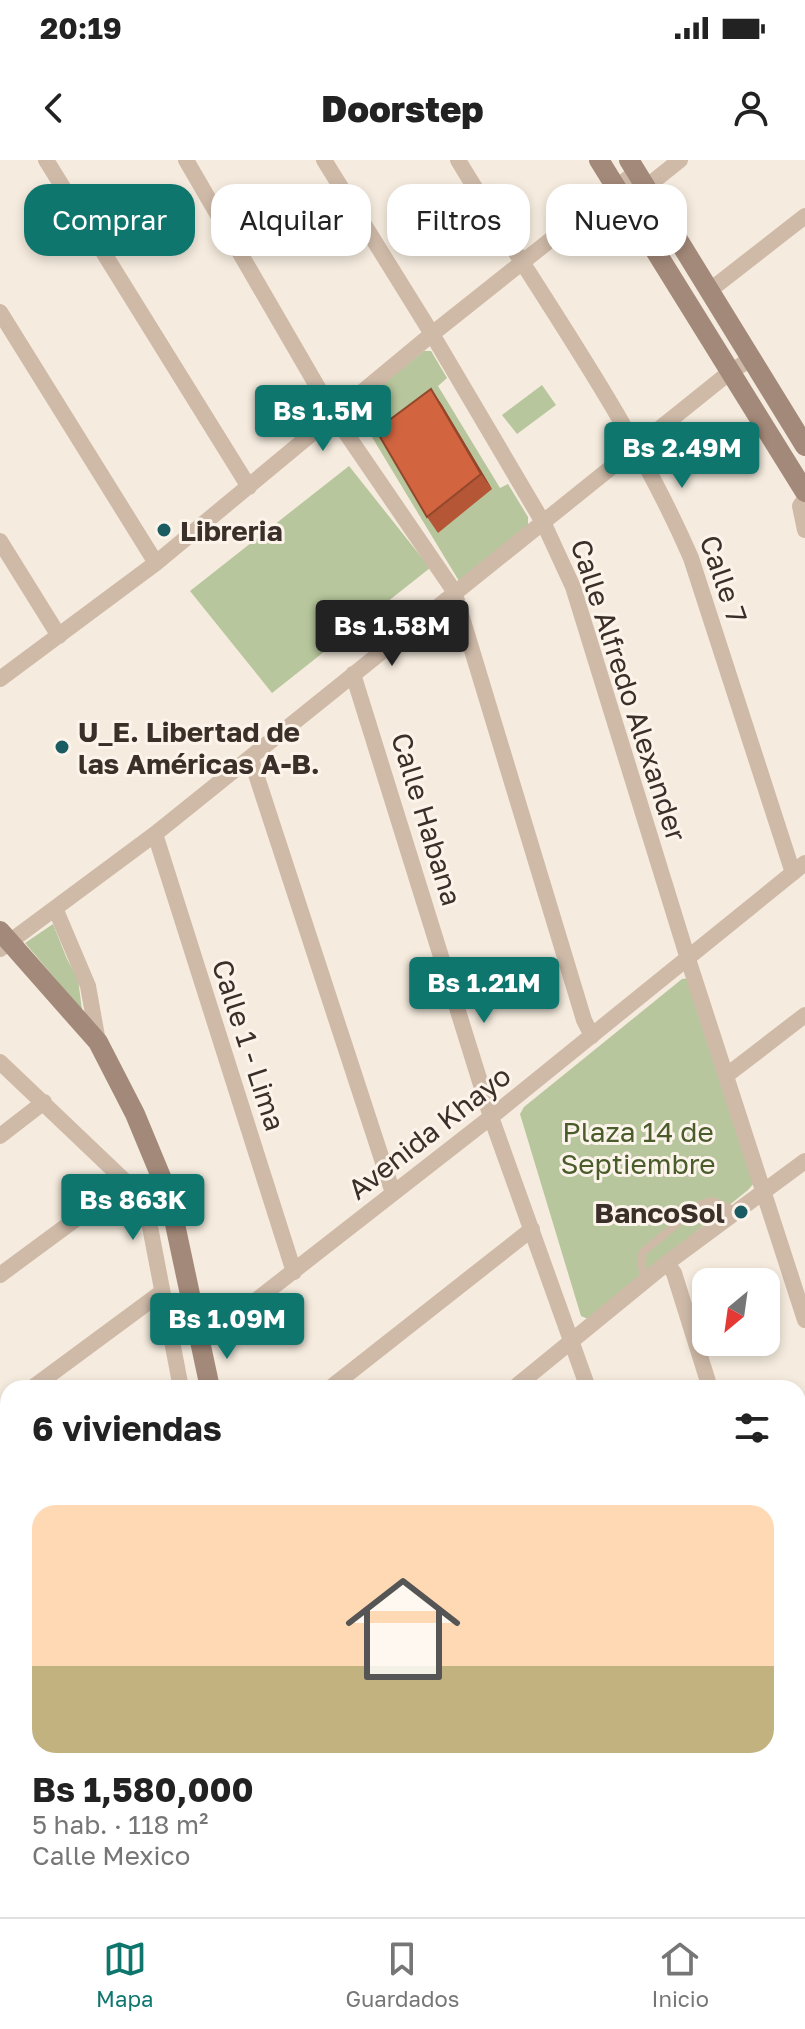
<!DOCTYPE html>
<html lang="es">
<head>
<meta charset="utf-8">
<style>
  :root { --surface:#fff; --page:#f6f6f6; --text:#222; --muted:#767676; --line:#e0e0e0; --accent:#0f766e }
  body { margin:0; font-family:"Golos Text",sans-serif; background:var(--page); color:var(--text); height:100vh; display:flex; flex-direction:column; font-size:30px; white-space:nowrap }
  * { box-sizing:border-box; margin:0 }
  p { font-size:26px; color:var(--muted) }
  .icon { flex:none; width:44px; height:44px; fill:none; stroke:currentColor; stroke-width:2; stroke-linecap:round; stroke-linejoin:round }
  .map { position:relative; flex:1; overflow:hidden }
  .panel { position:absolute; left:0px; top:1220px; width:806px; height:538px; display:flex; flex-direction:column; background:var(--surface); border-radius:24px 24px 0 0; box-shadow:0 4px 12px #0003 }
  .panel>* { flex:none }
  .guide { position:absolute; left:24px; top:24px; width:758px; height:72px; display:flex; gap:16px }
  .needle { width:52px; rotate:209deg }
  .tools { position:absolute; left:692px; top:1108px; display:grid; gap:16px }
  .tools a { display:grid; place-items:center; width:88px; height:88px; border-radius:16px; background:var(--surface); box-shadow:0 4px 12px #0003; font-size:40px }
  .price { position:absolute; translate:-50% -68px; padding:0 18px; border-radius:8px; background:var(--accent); color:#fff; font-size:26px; line-height:52px; filter:drop-shadow(0 2px 4px #0008) }
  .price::after { content:''; position:absolute; left:50%; top:48px; width:24px; height:18px; margin-left:-12px; background:inherit; clip-path:polygon(0 0,100% 0,50% 100%) }
  .price.on { background:#222; color:#fff }
  ul { padding:0; list-style:none }
  li { display:grid; align-content:center; gap:16px; height:424px; padding:0 32px }
  li span { display:grid; place-items:center; height:248px; border-radius:24px; color:#555 }
  li>.icon { margin-inline-start:auto }
  span .icon { width:144px; height:144px; fill:#fffc; stroke-width:1 }
  li b { font-size:34px }
  h2 { display:flex; justify-content:space-between; align-items:center; height:96px; padding:0 32px; font-size:34px }
  .pill { padding:0 28px; border-radius:24px; background:var(--surface); box-shadow:0 4px 12px #0003; font-size:28px; line-height:72px }
  .pill.on { background:var(--accent); color:#fff }
  .status { display:flex; justify-content:space-between; align-items:center; height:56px; padding:0 40px; background:var(--surface); direction:ltr }
  .status svg { height:22px; fill:currentColor }
  header { display:flex; justify-content:space-between; align-items:center; height:104px; padding:0 32px; background:var(--surface); font-size:36px; font-weight:800 }
  .dock { display:flex; justify-content:space-around; align-items:center; height:112px; border-top:2px solid var(--line); background:var(--surface); font-size:22px; color:var(--muted) }
  .dock a { display:grid; justify-items:center; gap:4px }
  .dock .on { color:var(--accent) }
  .map>svg:first-child { display:block }
  .green { fill:#b7c69c }
  .lines { fill:none; stroke-linecap:round; stroke-linejoin:round }
  .path { stroke:#bba492; stroke-width:2; stroke-dasharray:4 4; stroke-linecap:butt }
  .lane { stroke:#cfbaa8; stroke-width:8 }
  .street { stroke:#cfbaa8; stroke-width:16 }
  .secondary { stroke:#a38979; stroke-width:20 }
  .primary { stroke:#7f6659; stroke-width:20 }
  .wall { fill:#b55737 }
  .shaded-wall { fill:#93472d }
  .building { fill:#d26540; stroke:#93472d; stroke-width:2 }
  .poi-dot { fill:#1a5c62; stroke:#fcf4eb; stroke-width:3 }
  .labels { text-anchor:middle; dominant-baseline:central; stroke-width:6; stroke-linejoin:round; paint-order:stroke }
  .poi-label { font-size:28px; font-weight:bold; fill:#3b2f29; stroke:#fcf4eb; text-anchor:start }
  .street-label { font-size:28px; fill:#3b2f29; stroke:#fcf4eb }
  .park-label { font-size:28px; fill:#495c2a; stroke:#fcf4eb }
</style>
</head>
<body>
<div class="status"><b>20:19</b><svg viewBox="0 0 49 12"><path d="M0 12V9h3v3zM5 12V6h3v6zM10 12V3h3v9zM15 12V0h3v12zM26 1h20v11H26zM47 4h2v5h-2z"/></svg></div>
<header><svg class="icon" aria-label="back" viewBox="0 0 24 24"><path d="M15 5l-7 7 7 7"/></svg>Doorstep<svg class="icon" aria-label="person" viewBox="0 0 24 24"><circle cx="12" cy="8" r="4"/><path d="M4 21q1-7 8-7t8 7"/></svg></header>
<div class="map">
<svg width="805" height="1757" viewBox="0 0 805 1757">
  <rect width="100%" height="100%" fill="#f5ebde"/>
  <path class="green" d="M424,191h7l16,27 -9,8 62,102 8,-4 20,33v11l-69,53 -104,-172 3,-6z
    M542,225l14,20 -39,29 -15,-19z
    M349,306l81,102 -158,125 -82,-102z
    M53,764l14,35 11,20 4,31 -57,-67z
    M691,818l65,203 -8,9 -160,129 -7,-3 -61,-202 4,-7 158,-128z
    M805,1603v62l-7,4v-61z
    M685,1750h104l-14,7h-103z"/>
  <g class="lines">
    <path class="path" d="M798,1700l7,3
      M798,1734l7,-3
      M308,1750l6,7
      M41,1757l9,-7
      M757,1757l8,-7"/>
    <path class="lane" d="M644,1122l-3,-25 2,-5 58,-48 12,-3 22,10
      M131,1750l6,7"/>
    <path class="street" d="M46,0l203,327
      M186,0l149,257 119,174 130,429 8,16
      M324,0l108,174 112,190 29,63 115,372 117,361
      M458,0c79,131 172,257 233,398l102,315
      M645,28l35,-28
      M709,131l96,-75
      M0,152l156,251
      M805,339l-5,7 5,24
      M0,381l59,95
      M353,514l138,443 97,271
      M0,519l156,-116 276,-229 204,-162
      M251,599l142,434
      M155,674l139,438
      M55,748l33,78 10,56
      M0,789l155,-115 575,-462 21,-13
      M0,902l126,120 20,24 35,182
      M727,915l78,-60
      M0,976l44,-34
      M667,1103l7,10 36,115
      M0,1115l126,-93
      M200,1184l291,-227 314,-254
      M32,1228l130,-96
      M330,1228l202,-159
      M514,1228l153,-125 138,-102
      M0,1253l8,-6
      M0,1389l8,-6
      M798,1507l7,23
      M0,1583l8,10
      M798,1596l7,-5
      M494,1750l2,7
      M579,1757l8,-7"/>
    <path class="secondary" d="M599,0l206,332
      M629,0l176,286
      M0,771l98,111 37,72 34,82 41,192
      M0,1420l8,10
      M337,1750l2,7
      M368,1750l2,7
      M0,1755l8,-7"/>
    <path class="primary" d="M798,1681l7,-4
      M651,1757l14,-7
      M793,1757l12,-6"/>
  </g>
  <path class="wall" d="M431,229l11,16 50,84 -54,44 -11,-16z
    M8,1466v84l-8,7v-85z
    M146,1750h37l-9,7h-23z"/>
  <path class="shaded-wall" d="M431,229l11,16 50,84 -11,-15z
    M805,1712v9l-1,3 -3,-4z"/>
  <path class="building" d="M431,229l50,85 -54,43 -51,-87z
    M8,1466v25l-8,6v-25z
    M0,1504l8,11 -8,7z
    M798,1703h2l5,6 -4,11h-3z
    M44,1750h64l6,7h-68l-4,-5z
    M147,1750h13l-8,6z
    M204,1750h82l6,7h-82z"/>
  <g class="poi-dot">
    <circle cx="164" cy="370" r="8"/>
    <circle cx="62" cy="587" r="8"/>
    <circle cx="741" cy="1052" r="8"/>
  </g>
  <g class="labels">
    <g class="poi-label">
      <text x="180" y="370">Libreria</text>
      <text x="78" y="571">U_E. Libertad de<tspan x="78" dy="32">las Américas A-B.</tspan></text>
      <text x="725" y="1052" text-anchor="end">BancoSol</text>
    </g>
    <g class="street-label">
      <text transform="translate(724 419) rotate(71)">Calle 7</text>
      <text transform="translate(629 530) rotate(72)">Calle Alfredo Alexander</text>
      <text transform="translate(427 659) rotate(73)">Calle Habana</text>
      <text transform="translate(249 885) rotate(72)">Calle 1 - Lima</text>
      <text transform="translate(429 972) rotate(-38)">Avenida Khayo</text>
    </g>
    <g class="park-label">
      <text x="638" y="971">Plaza 14 de<tspan x="638" dy="32">Septiembre</tspan></text>
    </g>
  </g>
</svg>
<div class="tools">
<a><svg class="needle" viewBox="-14 -14 28 28"><path d="M0-13l5 13h-10z" fill="#e53935"/><path d="M0 13l5-13h-10z" fill="#767676"/></svg></a>
</div>
<b class="price" style="left:323px;top:293px">Bs 1.5M</b>
<b class="price" style="left:682px;top:330px">Bs 2.49M</b>
<b class="price on" style="left:392px;top:508px">Bs 1.58M</b>
<b class="price" style="left:484px;top:865px">Bs 1.21M</b>
<b class="price" style="left:133px;top:1082px">Bs 863K</b>
<b class="price" style="left:227px;top:1201px">Bs 1.09M</b>
<div class="guide">
<a class="pill on">Comprar</a>
<a class="pill">Alquilar</a>
<a class="pill">Filtros</a>
<a class="pill">Nuevo</a>
</div>
<section class="panel">
<h2>6 viviendas<svg class="icon" aria-label="filters" viewBox="0 0 24 24"><path d="M4 7h16M4 17h16"/><circle cx="9" cy="7" r="2"/><circle cx="15" cy="17" r="2"/></svg></h2>
<ul>
<li><span style="background:linear-gradient(#ffd9b3 65%,#c2b280 0)"><svg class="icon" aria-label="home" viewBox="0 0 24 24"><path d="M3 11l9-7 9 7M6 9v11h12V9"/></svg></span><div><b>Bs 1,580,000</b><p>5 hab. · 118 m²</p><p>Calle Mexico</p></div></li>
</ul>
</section>
</div>
<nav class="dock">
<a class="on"><svg class="icon" aria-label="map" viewBox="0 0 24 24"><path d="M3 6l6-2 6 2 6-2v14l-6 2-6-2-6 2zM9 4v14M15 6v14"/></svg>Mapa</a>
<a><svg class="icon" aria-label="saved" viewBox="0 0 24 24"><path d="M7 4h10v16l-5-4-5 4z"/></svg>Guardados</a>
<a><svg class="icon" aria-label="home" viewBox="0 0 24 24"><path d="M3 11l9-7 9 7M6 9v11h12V9"/></svg>Inicio</a>
</nav>
</body>
</html>
